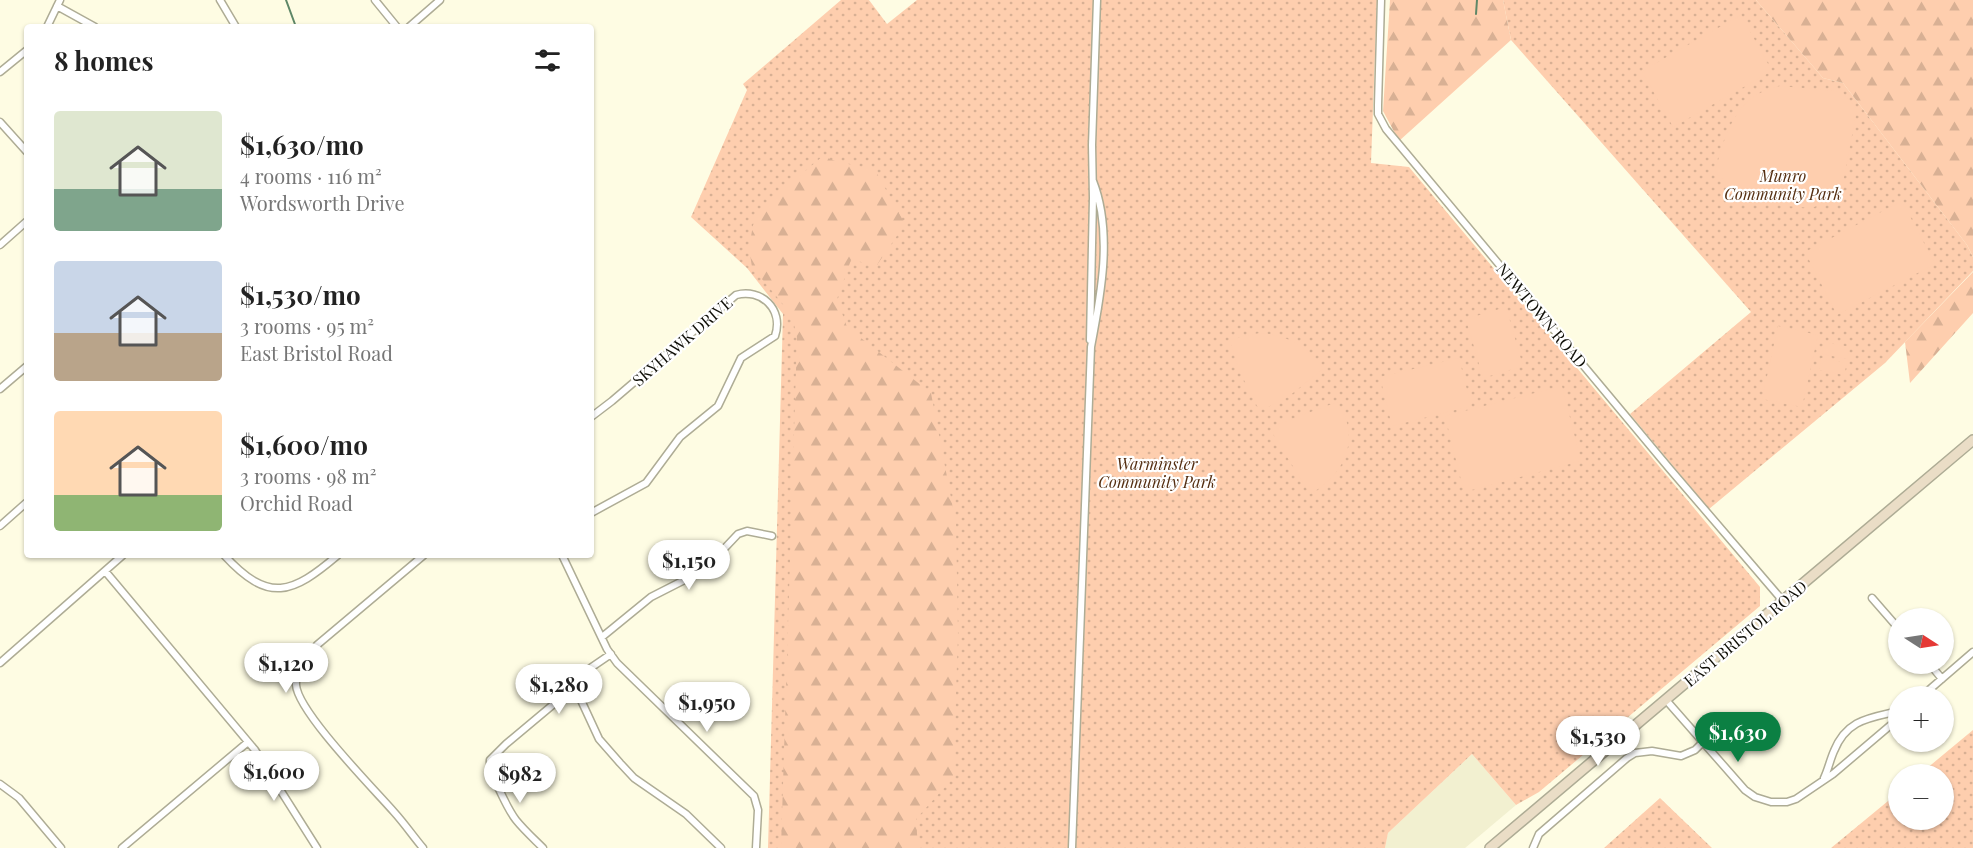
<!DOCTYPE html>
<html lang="en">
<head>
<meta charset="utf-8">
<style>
  :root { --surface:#fff; --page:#f6f6f6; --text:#222; --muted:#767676; --accent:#0b8043 }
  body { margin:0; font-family:"Playfair Display",serif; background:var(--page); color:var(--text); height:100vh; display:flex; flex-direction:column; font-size:22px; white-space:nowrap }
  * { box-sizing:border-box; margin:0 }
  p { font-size:20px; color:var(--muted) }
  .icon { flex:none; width:33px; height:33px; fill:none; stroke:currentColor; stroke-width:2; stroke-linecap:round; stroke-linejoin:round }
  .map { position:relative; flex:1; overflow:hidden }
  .sheet { position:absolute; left:24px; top:24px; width:570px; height:534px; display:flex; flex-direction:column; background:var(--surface); border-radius:6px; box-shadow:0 2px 4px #0004 }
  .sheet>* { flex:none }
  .needle { width:39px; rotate:102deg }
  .controls { position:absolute; left:1888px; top:608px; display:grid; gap:12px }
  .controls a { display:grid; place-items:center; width:66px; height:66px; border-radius:50%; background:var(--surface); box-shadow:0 2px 4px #0004; font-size:30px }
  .price { position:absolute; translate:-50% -51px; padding:0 14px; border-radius:21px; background:#fff; color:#222; font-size:20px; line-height:39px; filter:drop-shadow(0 2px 3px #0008) }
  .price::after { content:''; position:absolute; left:50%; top:36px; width:18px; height:14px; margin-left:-9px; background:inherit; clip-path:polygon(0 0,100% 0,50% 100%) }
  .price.selected { background:var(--accent); color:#fff }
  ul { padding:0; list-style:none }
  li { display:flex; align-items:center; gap:18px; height:150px; padding:0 30px }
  li span { display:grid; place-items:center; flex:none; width:168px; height:120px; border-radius:6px; color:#555 }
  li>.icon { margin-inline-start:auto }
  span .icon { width:72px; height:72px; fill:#fffc; stroke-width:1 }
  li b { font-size:26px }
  h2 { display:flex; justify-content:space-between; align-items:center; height:72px; padding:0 30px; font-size:26px }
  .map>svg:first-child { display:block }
  .built { fill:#f2f0d0 }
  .green { fill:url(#green-dots) }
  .forest { fill:url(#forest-firs) }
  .pitch { fill:#feceae }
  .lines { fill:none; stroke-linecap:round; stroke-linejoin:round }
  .stream { stroke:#5e8767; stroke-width:2 }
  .street-casing { stroke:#aeac95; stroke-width:9 }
  .secondary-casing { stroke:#aeac95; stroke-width:12 }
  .street { stroke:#fff; stroke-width:6 }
  .secondary { stroke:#eaddc6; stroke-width:9 }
  .labels { text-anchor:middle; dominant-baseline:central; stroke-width:4.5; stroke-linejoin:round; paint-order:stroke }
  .park-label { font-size:16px; font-style:italic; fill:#542e11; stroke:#fff }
  .street-label { font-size:16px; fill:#0e0e06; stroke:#fff }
</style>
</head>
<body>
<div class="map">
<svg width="1973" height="848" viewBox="0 0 1973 848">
  <defs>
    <pattern id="green-dots" width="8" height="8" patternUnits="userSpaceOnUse" patternTransform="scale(1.5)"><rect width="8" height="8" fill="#feceae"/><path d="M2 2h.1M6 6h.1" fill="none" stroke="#d8b094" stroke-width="1.8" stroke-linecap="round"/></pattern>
    <pattern id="forest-firs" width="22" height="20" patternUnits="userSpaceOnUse" patternTransform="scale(1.5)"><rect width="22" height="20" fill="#feceae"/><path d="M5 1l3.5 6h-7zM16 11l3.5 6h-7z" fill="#d8b094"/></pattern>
  </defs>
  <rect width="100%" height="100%" fill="#fefce3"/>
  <path class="built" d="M1472,754l44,51 -51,43h-80l3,-15z"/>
  <path class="green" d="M841,0h28l18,24 30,-24h460l-6,163 38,4 351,420v19l-221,186 -23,13 -44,-51 -84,79 -3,15h-617l15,-534 -36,-46 -56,-51 56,-127 -4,-6z
    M1503,0h253l67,78 20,5 124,162 6,12v14l-88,92 -176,146 -79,-95 121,-102 -240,-272z
    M1973,730v118h-142l68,-56v27h45v-45h-24z
    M1660,798l52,50h-108z"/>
  <path class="forest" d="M1390,0h113l8,40 -112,101 -16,-30z
    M1756,0h217v257l-6,-12 -124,-162 -20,-5z
    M823,156l12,5 40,9 30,54 -28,41 -26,-5 -14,39 10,28 84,66 25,131 2,111 -5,143 -37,41 2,29h-137l16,-510 -3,-14 -8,-16 -34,-41 -3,-19 4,-23 12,-20z
    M1973,272v41l-63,70 -5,-41z"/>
  <path class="pitch" d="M1741,15l31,56 -99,56 -31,-56z
    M1780,86l55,5 8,2 14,16 -15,79 -8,8 1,5 -6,4 -6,-2 -11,5 -26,-2 -46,-11 -25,-23c10,-38 21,-78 65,-86z
    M1902,201l33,63 -98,51 -32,-63z
    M1506,307l17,59 -40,12 -17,-59z
    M1778,326l40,9 -16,72 -40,-8z
    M1260,333c28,2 47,13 64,35l-36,29 -24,12 -7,-3 -18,-36 -9,-29 13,-5z
    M1824,342l26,5 -3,12 -25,-5z
    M1459,358l12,48 -79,20 -12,-49z
    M1821,358l26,5 -3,12 -25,-5z
    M1562,386l19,75 -117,31 -19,-76z
    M1337,402c3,6 9,14 10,21 8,32 -12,57 -37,71l-37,-60 3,-9z"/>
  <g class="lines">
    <path class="stream" d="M286,0l10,27
      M1476,14l1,-14"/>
    <g class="street-casing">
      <path id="street" d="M220,0l16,27
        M375,0l22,27
        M1381,0l-3,105v9l8,15 283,339 114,133
        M57,6l38,21
        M47,27l13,-27
        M409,27l31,-27
        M0,72l27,-22
        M0,122l27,30
        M0,245l27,-24
        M1090,340l3,-142 -1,-53 5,-145
        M0,389l27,-23
        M591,417l21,-16 124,-106c25,-7 48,14 39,41l-34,22 -23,48 -38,31 -34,46 -55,30
        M0,526l27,-24
        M224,555c45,49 68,39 114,0
        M562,555l45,94 10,14 137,133 4,14 -2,38
        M105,571l150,179 62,98
        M1872,598l27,31
        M602,637l49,-40 53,-27 34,-36 9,-3 25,5
        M0,663l123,-108
        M1929,663l13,16
        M574,685l25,54 21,24 14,15 52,36 35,34
        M1922,696l51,-44
        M1666,700l79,90 10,7 16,5h16l9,-3 37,-25 66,-56
        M1824,778c4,-8 6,-18 10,-27 13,-32 36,-33 65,-40
        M0,784l19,14 42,50
        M122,848l126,-106
        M423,848c-10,-12 -19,-25 -29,-36 -21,-24 -96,-100 -98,-127 -1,-17 11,-29 21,-40l107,-90
        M543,848c-9,-9 -19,-18 -27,-28 -7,-9 -28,-50 -26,-60l16,-16 61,-51 22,-24 22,-15
        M1072,848l19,-501c10,-52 22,-115 2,-166
        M1533,848l6,-14 88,-76 8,-5 17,-2 29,5 14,-6 8,-8"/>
    </g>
    <g class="secondary-casing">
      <path id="secondary" d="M1490,848l483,-408"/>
    </g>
    <use href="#street" class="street"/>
    <use href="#secondary" class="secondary"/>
  </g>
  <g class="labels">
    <g class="park-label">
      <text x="1783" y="175">Munro<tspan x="1783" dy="18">Community Park</tspan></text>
      <text x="1157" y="463">Warminster<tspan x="1157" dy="18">Community Park</tspan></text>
    </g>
    <g class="street-label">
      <text transform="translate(1542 315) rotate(50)">NEWTOWN ROAD</text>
      <text transform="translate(682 341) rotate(-41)">SKYHAWK DRIVE</text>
      <text transform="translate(1745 633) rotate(-40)">EAST BRISTOL ROAD</text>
    </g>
  </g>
</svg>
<div class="controls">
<a><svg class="needle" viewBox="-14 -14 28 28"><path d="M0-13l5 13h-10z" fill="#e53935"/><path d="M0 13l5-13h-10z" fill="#767676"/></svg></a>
<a>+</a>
<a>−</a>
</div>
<b class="price" style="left:689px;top:591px">$1,150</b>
<b class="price" style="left:286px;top:694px">$1,120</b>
<b class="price" style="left:559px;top:715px">$1,280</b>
<b class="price" style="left:707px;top:733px">$1,950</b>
<b class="price selected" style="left:1738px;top:763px">$1,630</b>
<b class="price" style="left:1598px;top:767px">$1,530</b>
<b class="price" style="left:274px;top:802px">$1,600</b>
<b class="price" style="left:520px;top:804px">$982</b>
<section class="sheet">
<h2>8 homes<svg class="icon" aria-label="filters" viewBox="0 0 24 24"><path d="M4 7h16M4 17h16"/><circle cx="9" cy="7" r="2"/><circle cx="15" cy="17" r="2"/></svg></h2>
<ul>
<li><span style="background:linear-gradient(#dfe7d0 65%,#7fa58c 0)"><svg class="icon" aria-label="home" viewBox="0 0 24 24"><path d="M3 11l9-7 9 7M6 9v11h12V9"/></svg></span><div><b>$1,630/mo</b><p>4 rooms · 116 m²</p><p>Wordsworth Drive</p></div></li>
<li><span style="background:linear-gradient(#c9d6e8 60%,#b9a48a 0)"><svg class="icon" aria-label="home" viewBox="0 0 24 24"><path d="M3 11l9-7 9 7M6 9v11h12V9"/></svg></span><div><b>$1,530/mo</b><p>3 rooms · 95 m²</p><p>East Bristol Road</p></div></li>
<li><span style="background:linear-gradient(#ffd9b3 70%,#8fb573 0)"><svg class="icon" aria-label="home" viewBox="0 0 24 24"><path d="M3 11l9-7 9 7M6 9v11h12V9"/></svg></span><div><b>$1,600/mo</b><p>3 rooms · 98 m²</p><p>Orchid Road</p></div></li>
</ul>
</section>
</div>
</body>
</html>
